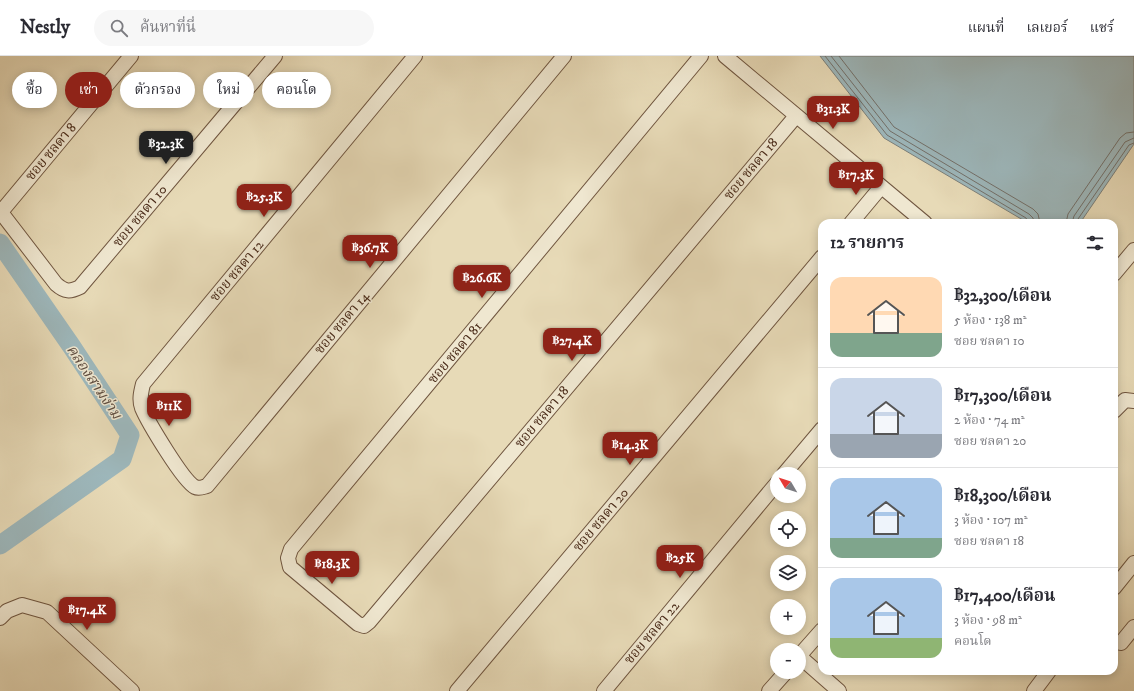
<!DOCTYPE html>
<html lang="th">
<head>
<meta charset="utf-8">
<style>
  :root { --surface:#fff; --page:#f7f7f7; --text:#2b2b33; --muted:#7c7c81; --line:#e1e1e2; --accent:#8f2418 }
  body { margin:0; font-family:"IM FELL DW Pica","Noto Serif Thai",serif; background:var(--page); color:var(--text); height:100vh; display:flex; flex-direction:column; font-size:15px; white-space:nowrap }
  * { box-sizing:border-box; margin:0 }
  p { font-size:13px; color:var(--muted) }
  .icon { flex:none; width:22px; height:22px; fill:none; stroke:currentColor; stroke-width:2; stroke-linecap:round; stroke-linejoin:round }
  .map { position:relative; flex:1; overflow:hidden }
  .panel { position:absolute; left:818px; top:163px; width:300px; height:456px; display:flex; flex-direction:column; background:var(--surface); border-radius:12px; box-shadow:0 2px 10px #0003 }
  .panel>* { flex:none }
  .banner { position:absolute; left:12px; top:16px; width:380px; height:36px; display:flex; gap:8px }
  .needle { width:26px; rotate:309deg }
  .fabs { position:absolute; left:770px; top:411px; display:grid; gap:8px }
  .fabs a { display:grid; place-items:center; width:36px; height:36px; border-radius:50%; background:var(--surface); box-shadow:0 2px 10px #0003; font-size:20px }
  .price { position:absolute; translate:-50% -34px; padding:0 9px; border-radius:8px; background:var(--accent); color:#fff; font-size:13px; line-height:26px; filter:drop-shadow(0 1px 2px #0008) }
  .price::after { content:''; position:absolute; left:50%; top:24px; width:12px; height:9px; margin-left:-6px; background:inherit; clip-path:polygon(0 0,100% 0,50% 100%) }
  .price.on { background:#222; color:#fff }
  ul { padding:0; list-style:none }
  li { display:flex; align-items:center; gap:12px; height:100px; padding:0 12px }
  li+li { border-top:1px solid var(--line) }
  li span { display:grid; place-items:center; flex:none; width:112px; height:80px; border-radius:12px; color:#555 }
  li>.icon { margin-inline-start:auto }
  span .icon { width:48px; height:48px; fill:#fffc; stroke-width:1 }
  li b { font-size:17px }
  h2 { display:flex; justify-content:space-between; align-items:center; height:48px; padding:0 12px; font-size:17px }
  .chip { padding:0 14px; border-radius:18px; background:var(--surface); box-shadow:0 2px 10px #0003; font-size:14px; line-height:36px }
  .chip.on { background:var(--accent); color:#fff }
  header { display:flex; align-items:center; gap:24px; box-sizing:border-box; height:56px; padding:0 20px; background:var(--surface); border-bottom:1px solid var(--line) }
  header strong { font-size:19px }
  nav { display:flex; gap:22px; margin-inline-start:auto; font-size:14px }
  .search { width:280px; height:36px; background:var(--page); display:flex; align-items:center; gap:10px; box-sizing:border-box; padding:0 14px; border-radius:22px; color:var(--muted); font-size:15px }
  .map>svg:first-child { display:block }
  .water { fill:#9db7bb; stroke:#7b7f7a }
  .lines { fill:none; stroke-linecap:round; stroke-linejoin:round }
  .shore { stroke:#73706a; stroke-width:1 }
  .canal { stroke:#9db7bb; stroke-width:19 }
  .street-casing { stroke:#705640; stroke-width:16 }
  .street { stroke:#efe7d0; stroke-width:14 }
  .labels { text-anchor:middle; dominant-baseline:central; stroke-width:3; stroke-linejoin:round; paint-order:stroke }
  .street-label { font-size:14px; fill:#492a18; stroke:#efe7d0 }
  .water-label { font-size:15px; font-style:italic; fill:#5e4d41; stroke:#efe7d0 }
</style>
</head>
<body>
<header>
<strong>Nestly</strong>
<div class="search"><svg class="icon" aria-label="search" viewBox="0 0 24 24"><circle cx="10" cy="10" r="6"/><path d="M15 15l6 6"/></svg>ค้นหาที่นี่</div>
<nav><a>แผนที่</a><a>เลเยอร์</a><a>แชร์</a></nav>
</header>
<div class="map">
<svg width="1134" height="635" viewBox="0 0 1134 635">
  <rect width="100%" height="100%" fill="#e7dab7"/>
  <filter id="stains"><feTurbulence type="fractalNoise" baseFrequency=".005" numOctaves="4"/><feColorMatrix values="0 0 0 0 .2 0 0 0 0 .09 0 0 0 0 .02 0 0 0 .5 -.17"/></filter>
  <radialGradient id="worn" r=".72"><stop offset=".6" stop-color="#630" stop-opacity="0"/><stop offset="1" stop-color="#630" stop-opacity=".3"/></radialGradient>
  <path class="water" d="M820,0h314v88l-54,79h-52l-144,-85z"/>
  <g class="lines">
    <path class="shore" d="M825,0l62,79 139,83 3,5
      M831,0l59,75 139,83 4,4 1,5
      M839,0l55,71 139,82 5,5 2,9
      M1066,167l2,-9 52,-76 6,-5 8,-1
      M1072,167l2,-7 51,-74 9,-4
      M1077,167l1,-4 51,-74 5,-2"/>
    <path class="canal" d="M0,187l72,104 58,88 -8,24 -122,86"/>
    <g class="street-casing">
      <path id="street" d="M415,0l-272,328c-2,8 -4,16 -1,24 6,14 41,73 53,79 4,2 8,0 12,-1l357,-430
        M701,0l-410,493 -3,9 2,9 68,57 6,2 5,-4 427,-506
        M725,0l200,167
        M0,155l56,73c9,8 14,8 24,3l195,-231
        M1,156l130,-156
        M851,167l30,-36
        M1114,218l20,-24
        M1114,355l11,-11 9,1
        M784,418l38,-45
        M1114,532l20,-25
        M0,562l7,-7 15,-6 25,7 85,79
        M1121,587l13,-16
        M799,600l40,35
        M799,600l23,-26
        M457,635l365,-434
        M604,635l173,-208
        M769,635l17,-19
        M1034,635l15,-20"/>
    </g>
    <use href="#street" class="street"/>
  </g>
  <g class="labels">
    <g class="street-label">
      <text transform="translate(51 96) rotate(-50)">ซอย ชลดา 8</text>
      <text transform="translate(751 113) rotate(-50)">ซอย ชลดา 18</text>
      <text transform="translate(140 160) rotate(-50)">ซอย ชลดา 10</text>
      <text transform="translate(237 215) rotate(-50)">ซอย ชลดา 12</text>
      <text transform="translate(342 267) rotate(-50)">ซอย ชลดา 14</text>
      <text transform="translate(455 297) rotate(-50)">ซอย ชลดา 81</text>
      <text transform="translate(542 361) rotate(-50)">ซอย ชลดา 18</text>
      <text transform="translate(601 464) rotate(-50)">ซอย ชลดา 20</text>
      <text transform="translate(652 577) rotate(-50)">ซอย ชลดา 22</text>
    </g>
    <g class="water-label">
      <text transform="translate(94 326) rotate(56)">คลองสามง่าม</text>
    </g>
  </g>
  <rect width="100%" height="100%" filter="url(#stains)"/>
  <rect width="100%" height="100%" fill="url(#worn)"/>
</svg>
<div class="fabs">
<a><svg class="needle" viewBox="-14 -14 28 28"><path d="M0-13l5 13h-10z" fill="#e53935"/><path d="M0 13l5-13h-10z" fill="#7c7c81"/></svg></a>
<a><svg class="icon" aria-label="locate" viewBox="0 0 24 24"><circle cx="12" cy="12" r="6"/><path d="M12 2v4M12 18v4M2 12h4M18 12h4"/></svg></a>
<a><svg class="icon" aria-label="layers" viewBox="0 0 24 24"><path d="M12 4l9 5-9 5-9-5zM3 14l9 5 9-5"/></svg></a>
<a>+</a>
<a>−</a>
</div>
<b class="price" style="left:833px;top:74px">฿31.3K</b>
<b class="price on" style="left:166px;top:109px">฿32.3K</b>
<b class="price" style="left:856px;top:140px">฿17.3K</b>
<b class="price" style="left:264px;top:162px">฿25.3K</b>
<b class="price" style="left:370px;top:213px">฿36.7K</b>
<b class="price" style="left:482px;top:243px">฿26.6K</b>
<b class="price" style="left:572px;top:306px">฿27.4K</b>
<b class="price" style="left:169px;top:371px">฿11K</b>
<b class="price" style="left:630px;top:410px">฿14.3K</b>
<b class="price" style="left:680px;top:523px">฿25K</b>
<b class="price" style="left:332px;top:529px">฿18.3K</b>
<b class="price" style="left:87px;top:575px">฿17.4K</b>
<div class="banner">
<a class="chip">ซื้อ</a>
<a class="chip on">เช่า</a>
<a class="chip">ตัวกรอง</a>
<a class="chip">ใหม่</a>
<a class="chip">คอนโด</a>
</div>
<section class="panel">
<h2>12 รายการ<svg class="icon" aria-label="filters" viewBox="0 0 24 24"><path d="M4 7h16M4 17h16"/><circle cx="9" cy="7" r="2"/><circle cx="15" cy="17" r="2"/></svg></h2>
<ul>
<li><span style="background:linear-gradient(#ffd9b3 70%,#7fa58c 0)"><svg class="icon" aria-label="home" viewBox="0 0 24 24"><path d="M3 11l9-7 9 7M6 9v11h12V9"/></svg></span><div><b>฿32,300/เดือน</b><p>5 ห้อง · 138 m²</p><p>ซอย ชลดา 10</p></div></li>
<li><span style="background:linear-gradient(#c9d6e8 70%,#9aa5b1 0)"><svg class="icon" aria-label="home" viewBox="0 0 24 24"><path d="M3 11l9-7 9 7M6 9v11h12V9"/></svg></span><div><b>฿17,300/เดือน</b><p>2 ห้อง · 74 m²</p><p>ซอย ชลดา 20</p></div></li>
<li><span style="background:linear-gradient(#a9c7e8 75%,#7fa58c 0)"><svg class="icon" aria-label="home" viewBox="0 0 24 24"><path d="M3 11l9-7 9 7M6 9v11h12V9"/></svg></span><div><b>฿18,300/เดือน</b><p>3 ห้อง · 107 m²</p><p>ซอย ชลดา 18</p></div></li>
<li><span style="background:linear-gradient(#a9c7e8 75%,#8fb573 0)"><svg class="icon" aria-label="home" viewBox="0 0 24 24"><path d="M3 11l9-7 9 7M6 9v11h12V9"/></svg></span><div><b>฿17,400/เดือน</b><p>3 ห้อง · 98 m²</p><p>คอนโด</p></div></li>
</ul>
</section>
</div>
</body>
</html>
